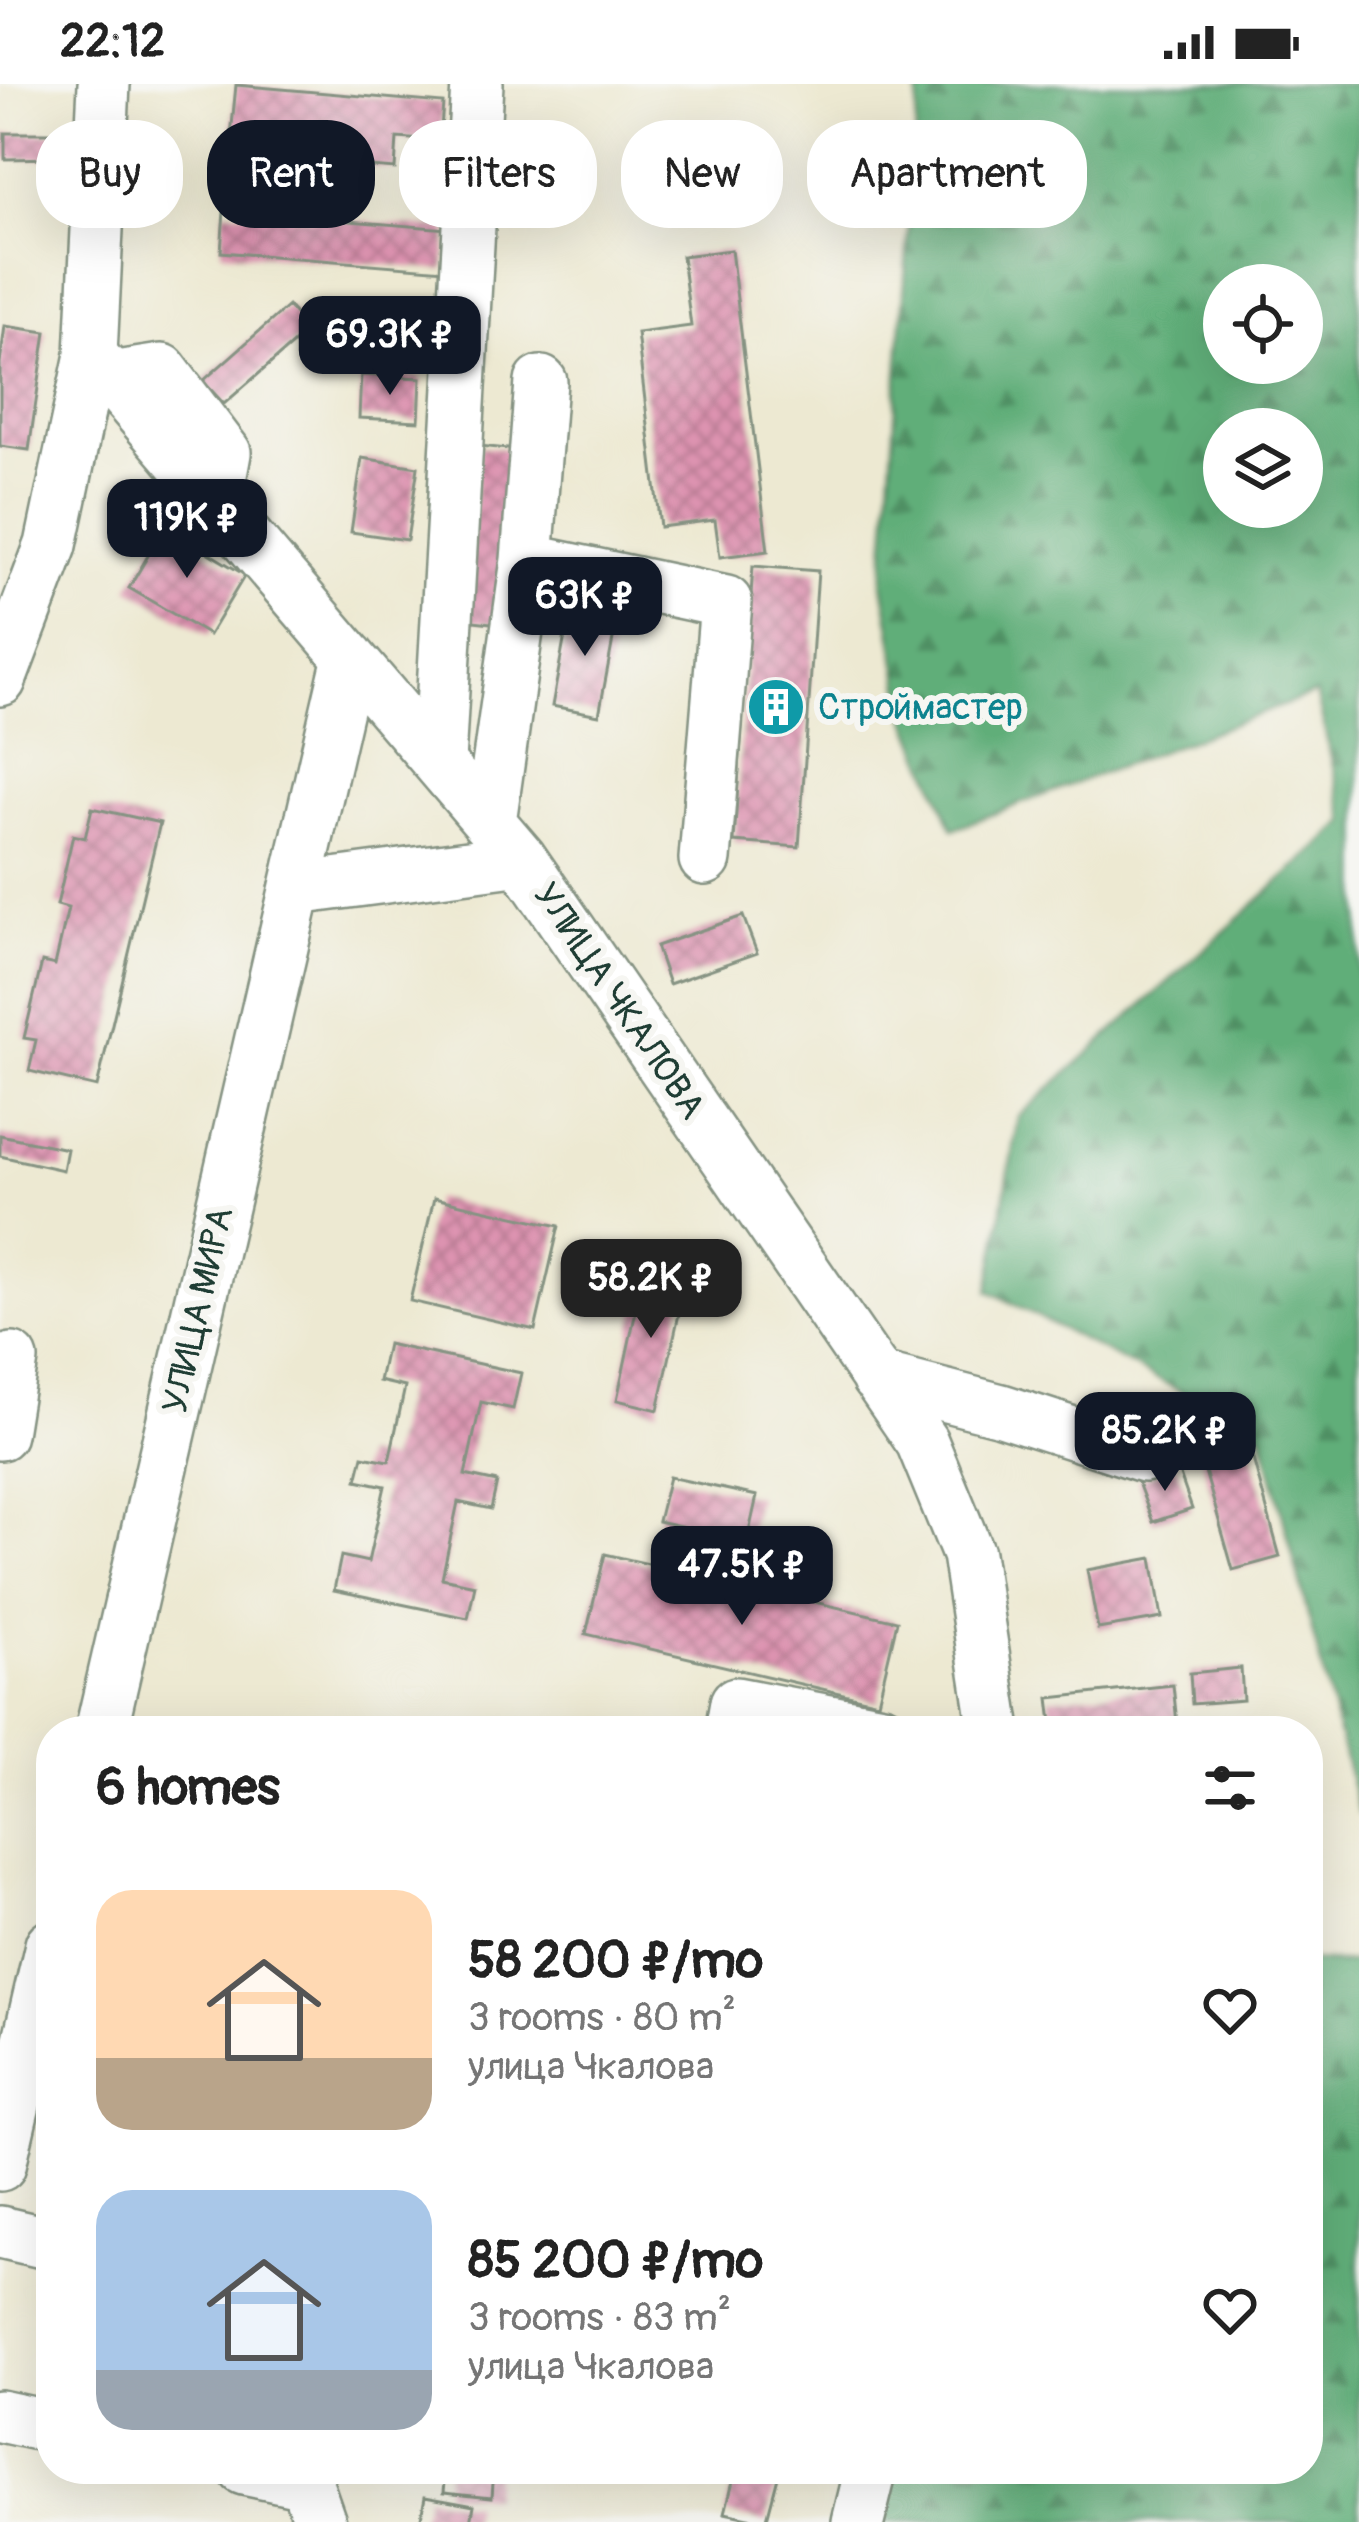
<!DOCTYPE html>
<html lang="en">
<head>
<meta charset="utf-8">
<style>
  :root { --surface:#fff; --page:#f6f6f6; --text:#222; --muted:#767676; --accent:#111827 }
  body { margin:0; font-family:Pangolin,sans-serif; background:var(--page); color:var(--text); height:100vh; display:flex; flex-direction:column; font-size:45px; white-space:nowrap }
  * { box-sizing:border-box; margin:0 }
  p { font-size:39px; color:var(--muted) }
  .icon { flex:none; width:66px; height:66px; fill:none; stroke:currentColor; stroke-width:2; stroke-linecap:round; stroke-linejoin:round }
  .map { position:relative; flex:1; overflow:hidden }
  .sheet { position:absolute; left:36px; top:1632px; width:1287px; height:768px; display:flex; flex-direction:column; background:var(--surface); border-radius:48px; box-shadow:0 12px 48px #0002 }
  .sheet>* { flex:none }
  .top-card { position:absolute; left:36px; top:36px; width:1287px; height:108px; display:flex; gap:24px }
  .tools { position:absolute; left:1203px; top:180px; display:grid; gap:24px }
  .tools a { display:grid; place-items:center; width:120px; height:120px; border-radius:50%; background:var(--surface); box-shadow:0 12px 48px #0002; font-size:60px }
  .price { position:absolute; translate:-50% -102px; padding:0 27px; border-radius:24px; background:var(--accent); color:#fff; font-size:39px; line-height:78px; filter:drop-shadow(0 3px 6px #0008) }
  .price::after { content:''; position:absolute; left:50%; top:72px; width:36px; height:27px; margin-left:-18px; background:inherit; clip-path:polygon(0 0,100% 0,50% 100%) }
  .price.active { background:#222; color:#fff }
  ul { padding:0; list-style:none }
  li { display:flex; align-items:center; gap:36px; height:300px; padding:0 60px }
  li span { display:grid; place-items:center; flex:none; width:336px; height:240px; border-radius:36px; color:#555 }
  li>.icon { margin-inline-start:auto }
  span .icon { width:144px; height:144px; fill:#fffc; stroke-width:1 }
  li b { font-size:51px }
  h2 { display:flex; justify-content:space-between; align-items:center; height:144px; padding:0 60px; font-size:51px }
  .pill { padding:0 42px; border-radius:48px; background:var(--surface); box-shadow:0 12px 48px #0002; font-size:42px; line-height:108px }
  .pill.active { background:var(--accent); color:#fff }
  .status { display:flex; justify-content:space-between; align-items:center; height:84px; padding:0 60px; background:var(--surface); direction:ltr }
  .status svg { height:33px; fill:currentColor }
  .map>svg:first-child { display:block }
  .forest { fill:url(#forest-firs); stroke:#407656; stroke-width:3; fill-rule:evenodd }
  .building { fill:url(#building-cross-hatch) }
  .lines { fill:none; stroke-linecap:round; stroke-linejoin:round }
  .minor-casing { stroke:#869383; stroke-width:56 }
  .minor { stroke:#fff; stroke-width:51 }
  .labels { text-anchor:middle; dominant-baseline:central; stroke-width:12; stroke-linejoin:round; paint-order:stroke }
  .culture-label { font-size:36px; fill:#0d838f; stroke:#f6f6f2; text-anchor:start }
  .street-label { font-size:36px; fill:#1f3d34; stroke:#f6f6f2 }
</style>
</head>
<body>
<div class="status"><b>22:12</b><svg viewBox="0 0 49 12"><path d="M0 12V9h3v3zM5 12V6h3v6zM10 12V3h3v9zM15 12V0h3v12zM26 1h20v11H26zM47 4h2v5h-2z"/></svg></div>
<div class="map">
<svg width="1359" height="2438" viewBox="0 0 1359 2438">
  <defs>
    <pattern id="forest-firs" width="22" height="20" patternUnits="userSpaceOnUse" patternTransform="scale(3)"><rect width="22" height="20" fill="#60ae79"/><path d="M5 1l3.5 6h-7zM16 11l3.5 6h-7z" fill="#4f8f64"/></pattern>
    <pattern id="building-cross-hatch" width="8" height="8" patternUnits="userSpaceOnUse" patternTransform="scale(3)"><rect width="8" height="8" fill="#dd93b0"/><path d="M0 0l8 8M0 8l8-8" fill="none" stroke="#b37990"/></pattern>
  </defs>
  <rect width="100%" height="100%" fill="#f6f6f2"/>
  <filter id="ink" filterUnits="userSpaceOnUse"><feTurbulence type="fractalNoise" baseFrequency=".00833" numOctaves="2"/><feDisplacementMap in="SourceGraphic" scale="24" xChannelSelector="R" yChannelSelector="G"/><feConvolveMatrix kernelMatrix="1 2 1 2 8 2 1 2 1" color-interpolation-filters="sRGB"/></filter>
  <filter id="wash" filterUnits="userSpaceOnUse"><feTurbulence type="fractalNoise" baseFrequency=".004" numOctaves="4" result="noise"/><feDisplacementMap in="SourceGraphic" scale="48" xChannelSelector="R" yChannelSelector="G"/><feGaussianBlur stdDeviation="2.7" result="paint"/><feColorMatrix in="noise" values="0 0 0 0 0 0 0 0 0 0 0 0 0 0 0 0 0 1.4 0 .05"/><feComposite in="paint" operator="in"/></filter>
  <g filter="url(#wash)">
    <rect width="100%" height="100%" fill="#ede9d2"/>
    <path class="forest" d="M919,0h440v1731l-97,-381 -273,-143 29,-174 328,-295 -30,-129 -363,136 -47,-114 -23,-132zM1224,201h78v78h-78zM1224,345h78v78h-78z
      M1308,1877l51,2v559h-474l12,-53h411z"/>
    <g id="blocks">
      <path class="building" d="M236,1l207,18 -3,38 -43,-3 -2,31 -166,-13z
        M5,49h56v25l-56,1z
        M224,127l224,18 -4,41 -223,-18z
        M731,166l37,301 -48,6 -5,-37 -55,7 -23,-194 54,-7 -9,-70z
        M288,222l21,24 -85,74 -21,-23z
        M5,242l41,6 -17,118 -29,-4v-83z
        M361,291l60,3 -2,43 -60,-3z
        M480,362l46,5 -16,174 -46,-5z
        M362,374l56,9 -11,73 -56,-8z
        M165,443l80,48 -36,60 -80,-47z
        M753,482l65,5 -19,276 -65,-5z
        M571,519l47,9 -19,103 -47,-9z
        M92,724l68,15 -63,264 -68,-16 7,-31 -12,-2 18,-76 13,3 13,-57 -11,-3 16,-70 12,3z
        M743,832l14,37 -88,31 -13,-38z
        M0,1051l67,14 -4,21 -63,-14z
        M434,1114l125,28 -24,104 -125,-29z
        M644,1189l42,9 -28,128 -41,-10z
        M387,1260l134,29 -8,36 -32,-7 -16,73 32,7 -6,27 -33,-7 -16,76 33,7 -7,33 -134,-28 7,-34 27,6 17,-76 -28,-6 6,-24 26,5 16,-74 -26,-6z
        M1249,1360l31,113 -47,13 -32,-113z
        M1177,1382l15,43 -39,13 -16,-42z
        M669,1393l88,19 -10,45 -89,-20z
        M605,1470l292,67 -19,81 -292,-68z
        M1152,1474l10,60 -64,11 -11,-59z
        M1241,1584l2,32 -51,4 -2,-31z
        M1173,1601l4,38 -73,8h-51l-4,-33z
        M446,2385h48l-2,28 -48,-5z
        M736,2385h44l-14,53 -41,-9z
        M425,2412l49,9 -3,17h-51z"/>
    </g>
  </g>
  <g filter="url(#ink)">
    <use href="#blocks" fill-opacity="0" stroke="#869383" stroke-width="3"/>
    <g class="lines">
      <g class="minor-casing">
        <path id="minor" d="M91,271l430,504 401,583 46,112 27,177
          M110,294l52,-8 63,83 -9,49
          M527,476l14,-178
          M0,596l51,-135 40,-190 13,-271
          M439,678l38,-678
          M490,738l37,-262 199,42 -21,257
          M296,805l225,-30
          M877,1294l124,32 143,46
          M0,1350l12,-75
          M101,1647l248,-1074
          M731,1647l5,-28 146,28
          M0,2081l51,-220
          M0,2148l51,12
          M0,2332l51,11
          M244,2385l62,13 4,-13
          M306,2398l14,40
          M858,2438l13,-53"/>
      </g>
      <use href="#minor" class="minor"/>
    </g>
  </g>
  <defs>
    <g id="building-disc" transform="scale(3)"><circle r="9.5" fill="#0f9aa8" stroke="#f6f6f2"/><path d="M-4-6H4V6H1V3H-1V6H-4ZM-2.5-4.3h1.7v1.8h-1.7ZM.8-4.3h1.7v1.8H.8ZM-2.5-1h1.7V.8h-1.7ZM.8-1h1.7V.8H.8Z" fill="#fff"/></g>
  </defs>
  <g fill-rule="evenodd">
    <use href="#building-disc" x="776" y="623"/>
  </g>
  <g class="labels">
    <g class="culture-label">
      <text x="818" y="623">Строймастер</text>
    </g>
    <g class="street-label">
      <text transform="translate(619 917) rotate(56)">УЛИЦА ЧКАЛОВА</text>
      <text transform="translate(198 1226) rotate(-77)">УЛИЦА МИРА</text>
    </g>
  </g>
</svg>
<div class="tools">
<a><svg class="icon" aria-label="locate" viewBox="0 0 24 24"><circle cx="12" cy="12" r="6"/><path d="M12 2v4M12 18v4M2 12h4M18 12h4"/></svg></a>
<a><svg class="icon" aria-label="layers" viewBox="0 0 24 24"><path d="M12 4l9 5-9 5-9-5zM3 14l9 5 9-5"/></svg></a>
</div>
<b class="price" style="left:390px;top:314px">69.3K ₽</b>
<b class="price" style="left:187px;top:497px">119K ₽</b>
<b class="price" style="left:585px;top:575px">63K ₽</b>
<b class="price active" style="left:651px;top:1257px">58.2K ₽</b>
<b class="price" style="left:1165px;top:1410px">85.2K ₽</b>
<b class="price" style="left:742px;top:1544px">47.5K ₽</b>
<div class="top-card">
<a class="pill">Buy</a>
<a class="pill active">Rent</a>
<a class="pill">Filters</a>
<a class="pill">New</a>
<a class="pill">Apartment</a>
</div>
<section class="sheet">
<h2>6 homes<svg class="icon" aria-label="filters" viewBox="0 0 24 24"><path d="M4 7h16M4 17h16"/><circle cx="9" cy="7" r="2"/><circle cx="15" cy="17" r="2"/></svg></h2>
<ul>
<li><span style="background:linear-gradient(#ffd9b3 70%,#b9a48a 0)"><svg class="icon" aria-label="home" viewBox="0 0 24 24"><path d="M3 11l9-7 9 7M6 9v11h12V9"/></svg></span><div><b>58 200 ₽/mo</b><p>3 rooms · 80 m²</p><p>улица Чкалова</p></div><svg class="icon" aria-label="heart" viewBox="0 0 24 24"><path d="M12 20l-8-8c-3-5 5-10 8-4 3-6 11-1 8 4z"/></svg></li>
<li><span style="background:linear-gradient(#a9c7e8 75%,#9aa5b1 0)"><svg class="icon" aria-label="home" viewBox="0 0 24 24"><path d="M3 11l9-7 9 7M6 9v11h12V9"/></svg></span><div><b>85 200 ₽/mo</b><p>3 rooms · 83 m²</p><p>улица Чкалова</p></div><svg class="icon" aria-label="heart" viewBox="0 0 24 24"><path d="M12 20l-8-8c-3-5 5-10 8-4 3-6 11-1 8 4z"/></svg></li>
</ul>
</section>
</div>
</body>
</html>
